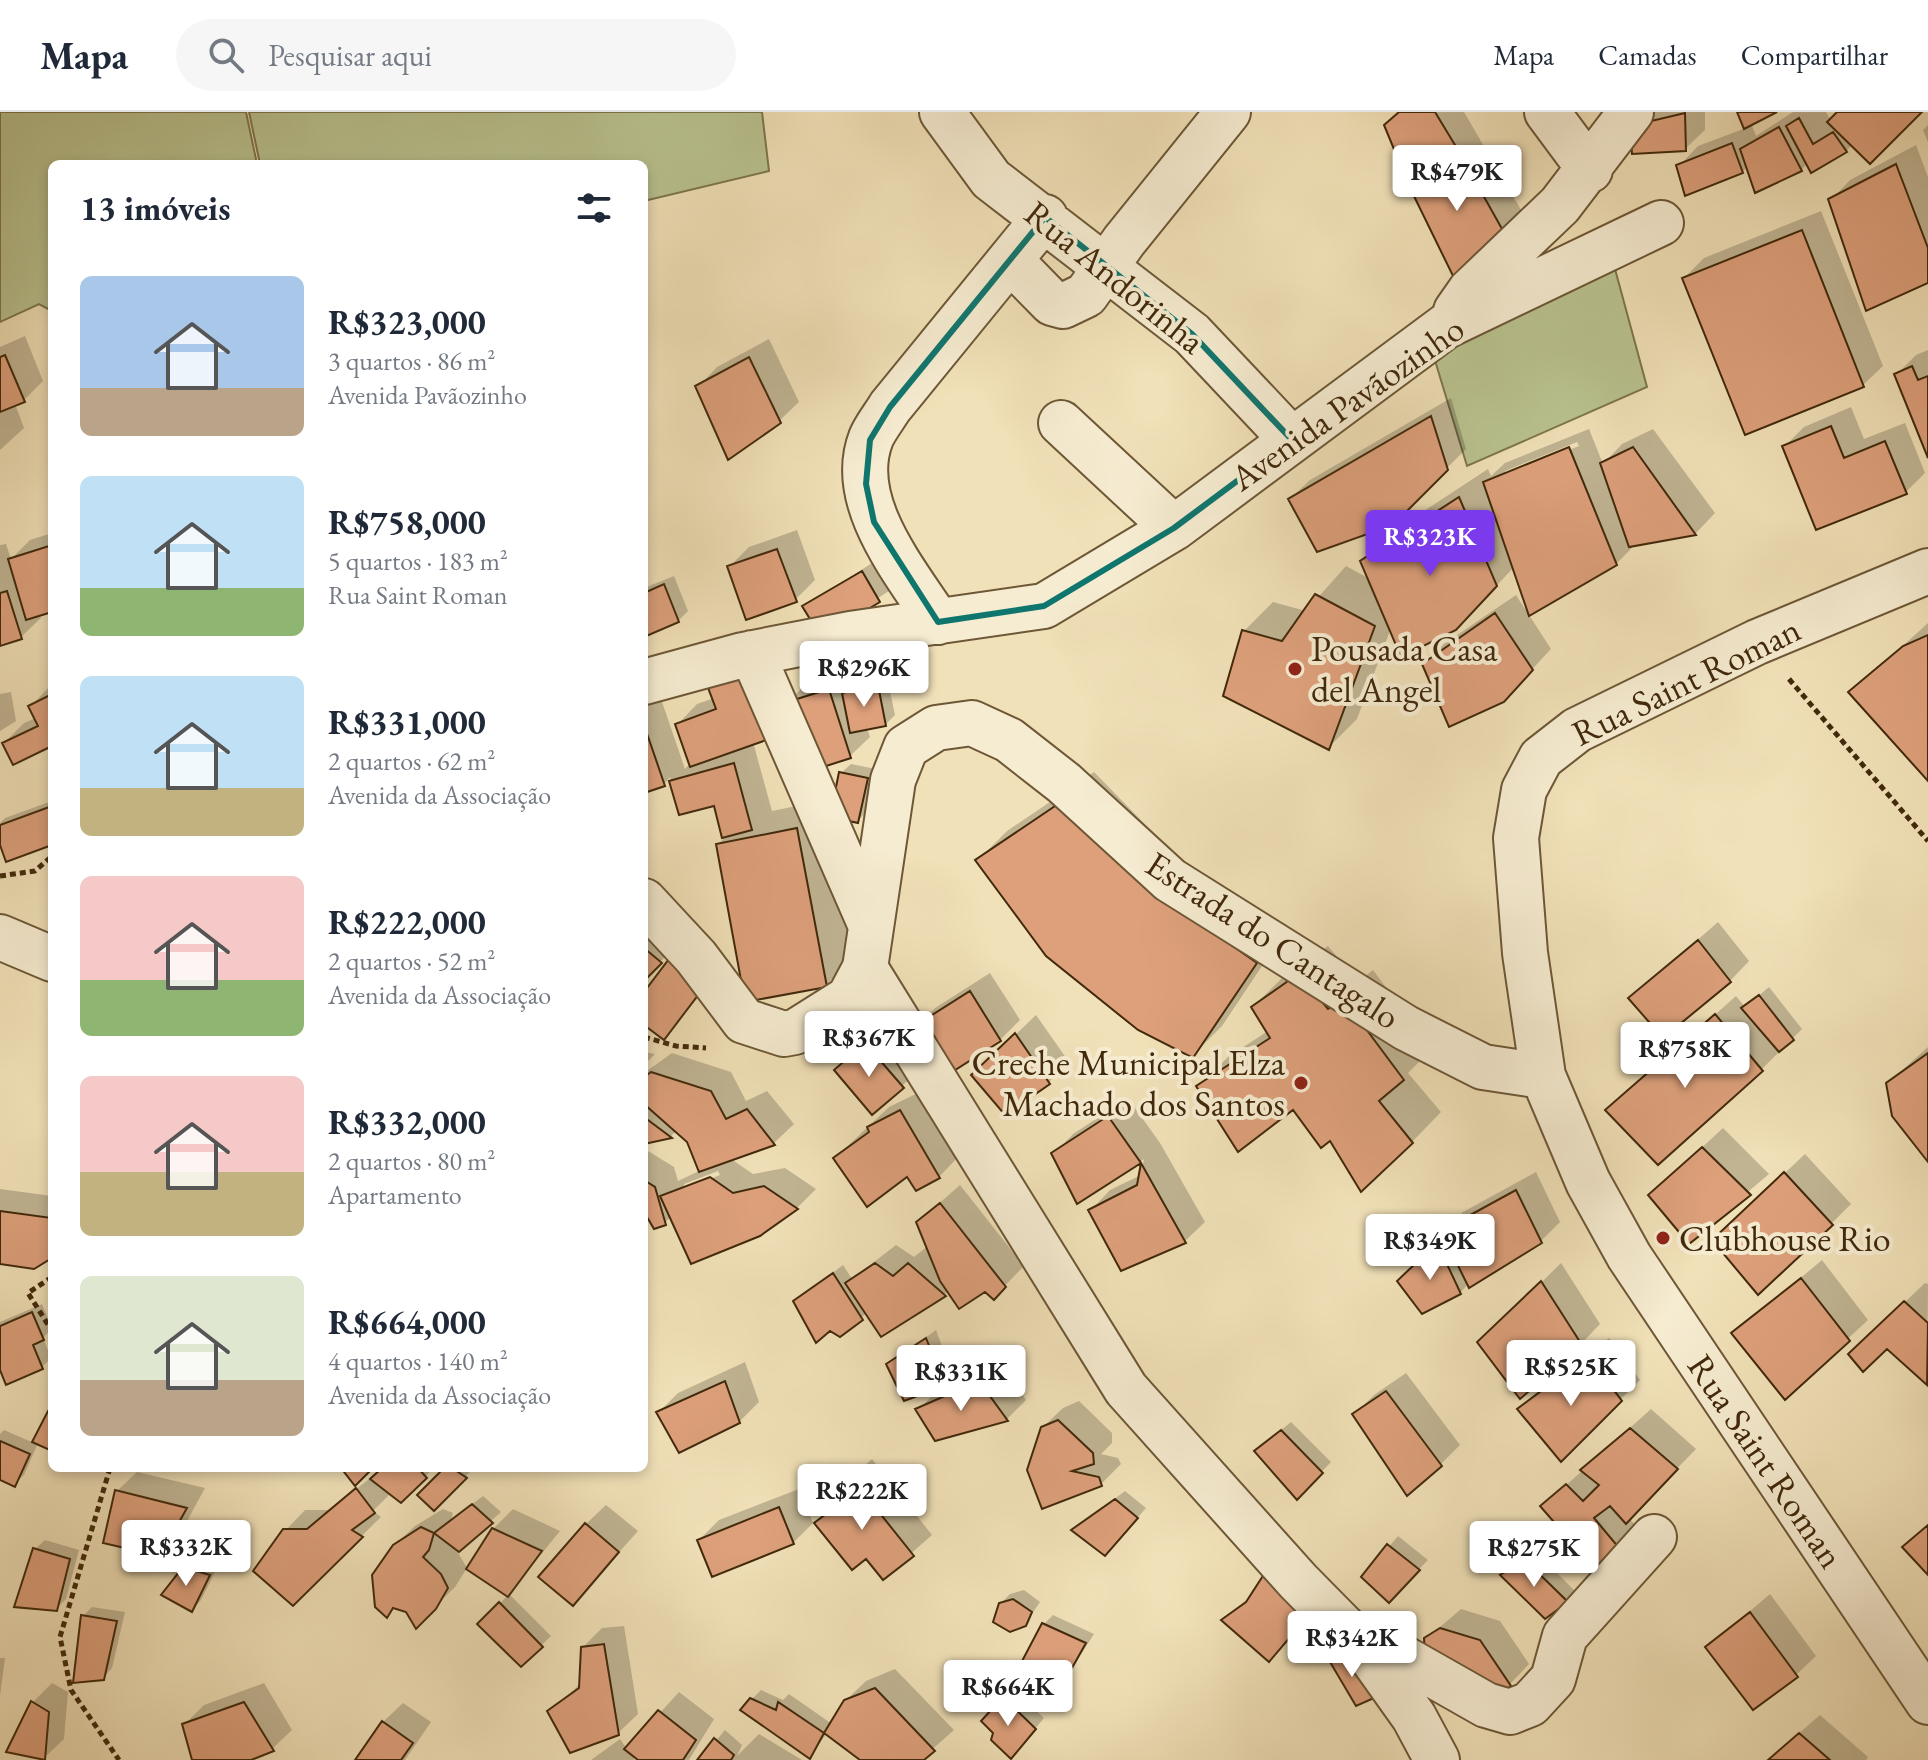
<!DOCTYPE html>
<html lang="pt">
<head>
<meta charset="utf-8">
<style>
  :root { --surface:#fff; --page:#f6f6f7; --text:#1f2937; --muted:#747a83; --line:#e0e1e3; --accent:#7c3aed }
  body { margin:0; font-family:"EB Garamond",serif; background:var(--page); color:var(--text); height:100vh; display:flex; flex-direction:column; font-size:30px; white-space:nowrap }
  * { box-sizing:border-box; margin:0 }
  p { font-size:26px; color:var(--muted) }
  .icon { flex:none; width:44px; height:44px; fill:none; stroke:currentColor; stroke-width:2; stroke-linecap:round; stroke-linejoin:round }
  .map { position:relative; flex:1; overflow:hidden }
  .panel { position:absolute; left:48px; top:48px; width:600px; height:1312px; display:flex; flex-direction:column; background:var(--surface); border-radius:12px; box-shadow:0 4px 12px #0003 }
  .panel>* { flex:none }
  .price { position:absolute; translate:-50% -68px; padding:0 18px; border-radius:8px; background:#fff; color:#222; font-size:26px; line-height:52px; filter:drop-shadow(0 2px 4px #0008) }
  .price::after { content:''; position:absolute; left:50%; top:48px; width:24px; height:18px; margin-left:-12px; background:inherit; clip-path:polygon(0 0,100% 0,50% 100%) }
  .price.active { background:var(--accent); color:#fff }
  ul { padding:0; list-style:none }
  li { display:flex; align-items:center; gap:24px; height:200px; padding:0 32px }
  li span { display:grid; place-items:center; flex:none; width:224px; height:160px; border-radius:12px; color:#555 }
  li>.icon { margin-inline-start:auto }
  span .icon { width:96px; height:96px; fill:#fffc; stroke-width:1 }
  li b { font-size:34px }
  h2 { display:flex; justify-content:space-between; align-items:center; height:96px; padding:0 32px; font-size:34px }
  header { display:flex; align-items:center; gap:48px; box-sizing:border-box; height:112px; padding:0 40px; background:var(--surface); border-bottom:2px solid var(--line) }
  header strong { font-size:38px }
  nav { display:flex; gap:44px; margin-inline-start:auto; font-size:28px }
  .search { width:560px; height:72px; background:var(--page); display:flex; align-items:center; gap:20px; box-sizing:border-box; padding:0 28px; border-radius:44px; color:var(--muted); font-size:30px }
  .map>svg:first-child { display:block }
  .green { fill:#b9c390; stroke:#7d764e; stroke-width:2 }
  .shadow { fill:#0003; fill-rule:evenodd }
  .building { fill:#dda07b; stroke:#41290b; stroke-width:2 }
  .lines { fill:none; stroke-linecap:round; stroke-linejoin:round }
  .street-casing { stroke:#6d5736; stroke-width:48 }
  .path { stroke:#41290b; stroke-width:5; stroke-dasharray:6 4; stroke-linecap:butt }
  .street { stroke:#f6ecd1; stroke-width:44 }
  .marked { fill:none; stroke:#0f766e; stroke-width:6; stroke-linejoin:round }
  .poi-dot { fill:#8f2418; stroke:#f6ecd1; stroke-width:3 }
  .labels { text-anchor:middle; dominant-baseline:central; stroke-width:8; stroke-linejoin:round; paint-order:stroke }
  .street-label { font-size:36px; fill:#41290b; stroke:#f6ecd1 }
  .poi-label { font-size:36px; fill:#41290b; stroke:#f6ecd1; text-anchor:start }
</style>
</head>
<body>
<header>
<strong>Mapa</strong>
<div class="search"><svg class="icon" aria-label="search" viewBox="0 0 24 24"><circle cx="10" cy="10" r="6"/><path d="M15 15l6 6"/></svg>Pesquisar aqui</div>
<nav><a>Mapa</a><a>Camadas</a><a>Compartilhar</a></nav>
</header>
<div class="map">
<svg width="1928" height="1648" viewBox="0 0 1928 1648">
  <rect width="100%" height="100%" fill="#f1e1b8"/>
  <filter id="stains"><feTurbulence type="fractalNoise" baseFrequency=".0025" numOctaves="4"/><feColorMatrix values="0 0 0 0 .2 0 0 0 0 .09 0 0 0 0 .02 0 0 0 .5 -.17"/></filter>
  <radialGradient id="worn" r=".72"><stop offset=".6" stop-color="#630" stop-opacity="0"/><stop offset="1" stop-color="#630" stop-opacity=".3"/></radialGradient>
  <path class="green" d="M0,0h246l11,52h-205v147l-13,-7 -39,18z
    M249,0h513l7,59 -125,30v-37h-384z
    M1612,146l35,129 -180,79 -37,-122z"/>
  <path class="shadow" d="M1400,0h64l60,103 -20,20z
    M1647,0h58v18l-20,19 -51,3z
    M1740,0h32l-21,11 5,13 37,-24h33l5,9 9,-9h79l-66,32 -7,7 -38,12 -7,7 -53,-4 -6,6 -63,-6 19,-20 48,-18z
    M1928,13v17l-5,-12z
    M1916,33l12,32v104l-97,-81 19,-20z
    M1821,99l62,155 -20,19 -179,-107 20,-20z
    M25,224l18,45 -20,20 -8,3 9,24 -24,22v-103z
    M769,227l30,63 -20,19 -81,-34 19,-20z
    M1928,238v103l-32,-78 20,-20z
    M1451,286l15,51 -74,74 -102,-24 20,-19z
    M1851,295l13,32 41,-16 20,50 -20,20 -120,-47 19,-19z
    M1589,317l14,35 19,-20 31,-15 62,84 -19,20 -60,11 -20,20 -102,3 -29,31 -94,30 -34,91 -29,29 -84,-117 29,-29 33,9 40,-45 24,13 -7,-18 29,-29 96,-63 3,7 14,-13zM1577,330l2,4 -74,29v-4z
    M797,418l18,50 -20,20 -66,-33 20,-20z
    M52,421v77l-12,4 1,4 -20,19 -21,7v-99l6,-1 5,15 19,-19z
    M872,451l17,28 -67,43 -17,-28z
    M674,464l14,35 -10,10 -34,14v-47z
    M1516,483l35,54 -28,30 -99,-15 20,-20z
    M1928,511v155l-77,-85z
    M848,558l5,14 34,-7 8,38 -10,10 -18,3 3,9 -20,19 -60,-39 -37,25 19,69 54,-11 29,156 -29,29 -108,-140 6,-7 -8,-35 -36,9 -10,-35 -6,7 -20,7v-89l16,-6 25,73 6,-7 -13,-38 19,-20 17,-6 72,6 20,-20z
    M50,574l2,57h-48l20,-20 12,-5 -5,-12z
    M11,580l5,29 -16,10v-37z
    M851,652l25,5 -9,42 -9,10 -17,-48z
    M1094,660l85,87 105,74 -62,93 -29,29 -215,-195 29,-29z
    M52,689v42l-52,-4v-16l5,-5z
    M644,802l36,28 -36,36z
    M1718,810l31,39 -19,20 -99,17z
    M1328,834l30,36 15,-12 59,79 -24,24 33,39 -29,30 -82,-4 -36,-30 -95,-22 29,-29 40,-26 -15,-24 29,-29z
    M724,854l-60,72 -20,-15v-28z
    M990,861l30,47 -20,20 -85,-12 20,-20z
    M1769,875l33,42 -41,41 -153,40 128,-114 9,11z
    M1036,903l33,47 -20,20 -43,30 -32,-37z
    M876,923l36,42 -40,35 -26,-51z
    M1928,935v112l-40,-76z
    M644,940l11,2 -11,11z
    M672,941l59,19 15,29 21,-10 27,33 -20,19 -43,16 22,15 32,-6 31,21 -19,19 -38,27 -88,-19 -6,7 -21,-15v-55l4,-2 26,16 4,14 23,-11 -12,-30 -13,-9 -5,5 -27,6v-69zM718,1059l2,4 -36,14v-5z
    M920,980l38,65 -19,20 -104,-19 54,-51z
    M1128,986l32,45 45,79 -20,19 -63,27 -31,-58 19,-20 31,-15 3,-16 -66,42 -24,-47 19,-20z
    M1723,1016l46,46 -80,68 -18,-66z
    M1805,1042l46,50 -20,20 -97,-3z
    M1536,1060l24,50 -19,19 -72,42 -9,10 -51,-22 37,-34 -3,-6 20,-19z
    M960,1073l64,81 -30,31 -9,-8 -36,2 -67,43 -15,-22 -6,6 -66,-16 48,-37 9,14 44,-34 18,12 14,-11 -10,-24z
    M0,1077l52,7v59l-52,7z
    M1822,1148l46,60 -83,77 -51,-63z
    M1561,1151l39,61 -19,20 -101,-1z
    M1925,1171l3,1 -1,99 -56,-49z
    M42,1192l10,24 -9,10 8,20 -9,9 -42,-2v-43z
    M936,1218l17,45 -13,14 59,-27 27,38 -19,19 -89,-9 25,-25 -55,-20z
    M1609,1226l31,42 -79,79 -41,-50 19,-19z
    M745,1250l14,40 -20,20 -80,-10 19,-19z
    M1406,1261l54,72 -20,20 -85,-51 19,-19z
    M1079,1289l33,32v10l-11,11 17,4 3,6 -20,20 -58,22 -1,-78 21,-20z
    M1651,1297l45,40 -67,69 9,10 -19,20 -76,-42z
    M50,1299l2,37 -14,-5 -14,32 -10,9 -14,-6v-44l4,-4 30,13z
    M1291,1310l40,40 -34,35 -31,-55z
    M872,1347l60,76 -48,42 -17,-21 -50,-32 18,-18 -7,-8z
    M384,1356h50l-33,32 -10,-7 -18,18 8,6 -88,86 -8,-72 20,-21h23z
    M447,1356h27l-40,40z
    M137,1360l68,16 -25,46 -20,20 -43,-63z
    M799,1377l14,34 -20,20 -94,-3 20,-20z
    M1125,1379l21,17 -31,36 -41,-14z
    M483,1384l18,16 -44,39 10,17 -12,19 -39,38 -8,-15 -13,-4 -9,9 8,-69 21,-20 28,-17 10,4 -2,7z
    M606,1393l32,26 -65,73 13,-80z
    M513,1397l47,22 -51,63 42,42 -30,29 -41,-41 28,-29 -15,-66z
    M1398,1424l30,24 -39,40 -25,-23z
    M45,1428l34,10 -13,49 -10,10 -21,-60z
    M1536,1440l39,39 -9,9 -63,-25z
    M194,1447l24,7 -17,34 -9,10 -7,-41z
    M1332,1476l-63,71 -45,-39 30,-27z
    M1024,1478l16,12 -15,22 -25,-20 10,-10z
    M1770,1482l46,62 -20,19 -88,-28z
    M92,1495l33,5 -13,56 -9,10 -20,-62z
    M1461,1497l39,12 29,43 -19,20 -22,13 -62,-58z
    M1053,1503l41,19 -40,63 -11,-72z
    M624,1514l14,88 -20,19 -68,-21 31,-29 2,-36 19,-19z
    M0,1546h5l-5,38z
    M895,1557l59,61 -34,30h-56l-37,-27 -17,23 -59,-56 10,-10 22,10 6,-6 43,30 13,-23 21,-20z
    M52,1571l16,9 -4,47 -20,19 -11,-56z
    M264,1571l28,47 -20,19 -26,11h-52l-10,-35 20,-20z
    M1014,1577l30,29 -24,29 -25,-15 -11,-11z
    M679,1580l35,27 -25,41h-48l-12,-8 6,8h-44l29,-21 7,10z
    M403,1591l28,19 -26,38h-48l26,-38z
    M1820,1603l48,42 -2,3h-98z
    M725,1618l17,15 -5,11 22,-22 43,26h-102z"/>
  <path class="building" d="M1399,0h36l20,33 -45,43 -26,-63z
    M1737,0h40l-33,17z
    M1837,0h85l-52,52 -43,-42z
    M1685,1l1,38 -54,3 -2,-28z
    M1799,6l14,26 20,-12 14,20 -36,21 -25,-47z
    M1779,15l23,44 -47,22 -15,-44z
    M1732,31l11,30 -58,23 -9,-31z
    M1455,33l51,91 -51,44 -45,-92z
    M1896,52l32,84v35l-62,28 -38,-112z
    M1802,118l62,157 -119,48 -63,-157z
    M5,243l20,47 -25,10v-55z
    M749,245l32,66 -53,37 -33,-74z
    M1912,254l6,14 10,-4v82l-34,-84z
    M1431,304l17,54 -55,55 -76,27 -29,-53z
    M1831,314l13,32 41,-17 22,53 -91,36 -34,-84z
    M1569,335l48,118 -88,51 -46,-134z
    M1633,335l63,88 -67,12 -29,-84z
    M1459,385l38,89 -41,44 -55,27 -41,-96z
    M52,433v67l-26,8 -18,-61z
    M777,437l20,53 -51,18 -19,-54z
    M862,459l18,31 -59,35 -19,-31z
    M664,472l15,38 -35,15v-44z
    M7,479l15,48 -22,7v-53z
    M1315,482l60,32 -46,124 -106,-54 19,-66 40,11z
    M1495,501l38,57 -29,32 -55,25 -27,-63z
    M1928,523v146l-80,-89 55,-46z
    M745,551l27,75 -82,29 -15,-43 41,-15 -12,-32z
    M878,573l8,41 -36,7 -8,-40z
    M829,577l22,69 -28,9 -8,-24 -16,6 -15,-46z
    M52,582v52l-39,19 -11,-22 36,-17 -10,-20z
    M644,613l21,61 -21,7z
    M734,651l18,67 -30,8 -8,-32 -35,9 -10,-34z
    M839,660l29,6 -10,45 -28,-6z
    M1064,688l86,88 107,75 -64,95 -55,-28 -92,-74 -71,-96z
    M52,694v39l-46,17 -6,-17v-20z
    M797,716l30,159 -82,15 -29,-158z
    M1698,828l33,42 -68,56 -35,-40z
    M644,836l18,15 -18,18z
    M669,847l36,27 -41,54 -20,-15v-33z
    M1298,862l30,35 15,-11 61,82 -25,21 34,42 -52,49 -31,-51 -9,7 -28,-38 -55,42 -42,-66 74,-48 -19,-31z
    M970,879l31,50 -57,36 -31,-50z
    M1759,883l35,45 -15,12 -38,-44z
    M1715,902l48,57 -105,94 -53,-55z
    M1015,921l35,51 -45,31 -34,-40z
    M865,931l39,45 -32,27 -38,-45z
    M1928,941v109l-36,-46 -6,-33z
    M651,960l60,19 15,28 21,-10 28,36 -76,27 -12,-30 -43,-38v-27z
    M900,998l40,68 -24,13 -9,-14 -40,30 -34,-49 36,-26 -2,-5z
    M1108,1004l33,47 -64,41 -26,-51z
    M644,1005l28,21 -28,6z
    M1702,1035l49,48 -62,49 -41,-49z
    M1141,1051l45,80 -65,28 -33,-61 49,-25z
    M1784,1060l49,53 -75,70 -46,-55z
    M710,1065l23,16 31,-7 34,23 -38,27 -69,28 -31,-68z
    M644,1068l11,7 11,38 -12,4 -10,-17z
    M1516,1078l26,53 -73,45 -28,-57z
    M940,1091l66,84 -12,13 -9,-8 -26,17 -19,-28 -24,-59z
    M0,1099l52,7v40l-18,11 -34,-5z
    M1437,1131l24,51 -39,20 -25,-33z
    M875,1151l18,13 15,-13 38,33 -65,41 -36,-54z
    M833,1161l30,47 -23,17 -10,-6 -14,12 -23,-42z
    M1801,1166l49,63 -65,59 -54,-67z
    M1541,1169l41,64 -62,54 -43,-57z
    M1904,1189l24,22 -1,62 -40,-36 -24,23 -15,-18z
    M32,1200l12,28 -11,5 10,24 -37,16 -6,-15v-44z
    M926,1226l19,48 -41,15 -18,-37z
    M1588,1244l34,45 -61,61 -44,-53z
    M725,1269l15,42 -61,30 -23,-41z
    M979,1269l29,40 -73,20 -20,-32z
    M1386,1279l56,75 -35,30 -55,-82z
    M48,1299l4,2v38l-20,-9z
    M1058,1308l35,33 1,11 -22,7 27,6 3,9 -60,23 -15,-39 14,-43z
    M1630,1316l48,41 -52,55 -16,-18 -16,12 26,31 -25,20 -55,-63 26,-22 17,17 16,-16 -19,-15z
    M1281,1318l42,43 -26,27 -43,-49z
    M0,1329l30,13 -15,33 -15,-7z
    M341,1356h32l-18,18z
    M382,1356h36l9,10 -26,25 -31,-24z
    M444,1356h8l15,10 -33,33 -17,-16z
    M851,1365l63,79 -31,24 -17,-21 -14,11 -38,-47 20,-15 -9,-11z
    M356,1376l19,25 -23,17 11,7 -70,69 -40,-35 30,-42h24z
    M115,1378l72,18 -27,48 -57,-13z
    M1115,1387l23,19 -33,38 -34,-26z
    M472,1392l21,19 -34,29 -25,-19z
    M779,1395l15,37 -82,33 -15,-37z
    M585,1411l34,29 -46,54 -35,-29z
    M1928,1413v50l-26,-28z
    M421,1415l13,6 -5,17 -6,7 18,17 7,14 -12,21 -20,20 -10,-17 -13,-4 -6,10 -12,-11 -3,-32 21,-30z
    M492,1416l50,23 -34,46 -42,-28z
    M1387,1432l33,26 -31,33 -28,-26z
    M33,1436l37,11 -13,52 -43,-4z
    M1525,1448l43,42 -23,17 -45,-44z
    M183,1455l27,8 -18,37 -31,-17z
    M1268,1456l46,41 -45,53 -48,-42 25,-18z
    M1013,1487l19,13 -6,14 -16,6 -17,-10 6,-19z
    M499,1490l44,45 -22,20 -44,-43z
    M1750,1500l48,65 -45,33 -48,-63z
    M81,1503l36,6 -13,59 -31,3z
    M1042,1511l44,20 -32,57 -33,-37z
    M1440,1516l40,12 31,46 -23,14 -63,-44 -1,-18z
    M604,1532l15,91 -49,18 -23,-42 32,-23 2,-41z
    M1348,1540l26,46 -18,8 -26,-44z
    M875,1576l60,63 -11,9h-64l-36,-27 20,-33z
    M1003,1585l33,32 -25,30 -20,-19 2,-7 -12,-12z
    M750,1586l26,12 2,-8 46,31 -14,26 -70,-49z
    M31,1589l18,11 -4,48 -39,-8z
    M244,1590l30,49 -23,9h-59l-10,-36z
    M658,1598l38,30 -13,20h-45l-14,-11z
    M382,1609l31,22 -12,17h-46z
    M1799,1621l31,27h-62z
    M714,1626l20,17 -3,5h-34z"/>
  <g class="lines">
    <g class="street-casing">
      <path id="street" d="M942,0l49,67 201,155 100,106
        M1547,0l43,58
        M1010,148l42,43 11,3 23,-11 38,-54 104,-129
        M1456,199l14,-20 90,-86 71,-93
        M1061,311l113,105
        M1928,459l-171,71 -180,88 -36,28 -17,32 -8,48 9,115 18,123 45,106 41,74 299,446
        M938,510c-32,-50 -92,-120 -67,-184 4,-10 13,-21 19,-31l155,-190
        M752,541l119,273
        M644,570l99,-27 107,-21 194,-28 130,-78 272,-202 215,-103
        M644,789l52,56 48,64 40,13 11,-2 54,-34 16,-30 28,-188 13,-33 30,-19 36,-5 37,17 55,43 106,97 236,148 77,39 60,9
        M0,825l52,22
        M865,856l261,421 172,192 69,70 38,8 81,46 24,7 20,-8 23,-25 12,-43 89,-99
        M1367,1539l47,66 23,43"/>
    </g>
    <path class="path" d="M1789,567l139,162
      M0,764l35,-5 17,-15
      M644,925l32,9 30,2
      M52,1165l-24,16 24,38
      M110,1356l-50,169 11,53 48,70"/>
    <use href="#street" class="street"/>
  </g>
  <path class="marked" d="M1045,105l147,117 100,106 -118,88 -130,78 -106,16 -64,-100 -8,-38 4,-44 20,-33z"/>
  <g class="poi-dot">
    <circle cx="1295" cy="557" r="8"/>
    <circle cx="1301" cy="971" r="8"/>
    <circle cx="1663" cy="1126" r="8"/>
  </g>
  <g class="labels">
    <g class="street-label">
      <text transform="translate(1115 165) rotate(39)">Rua Andorinha</text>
      <text transform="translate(1347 291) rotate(-35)">Avenida Pavãozinho</text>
      <text transform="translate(1686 569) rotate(-26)">Rua Saint Roman</text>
      <text transform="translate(1273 828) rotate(33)">Estrada do Cantagalo</text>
      <text transform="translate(1766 1349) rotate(56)">Rua Saint Roman</text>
    </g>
    <g class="poi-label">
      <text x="1311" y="536">Pousada Casa<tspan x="1311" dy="41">del Angel</tspan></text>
      <text x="1285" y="950" text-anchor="end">Creche Municipal Elza<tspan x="1285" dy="41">Machado dos Santos</tspan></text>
      <text x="1679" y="1126">Clubhouse Rio</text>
    </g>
  </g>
  <rect width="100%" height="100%" filter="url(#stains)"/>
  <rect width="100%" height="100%" fill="url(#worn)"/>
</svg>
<b class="price" style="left:1457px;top:101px">R$479K</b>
<b class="price active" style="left:1430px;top:466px">R$323K</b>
<b class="price" style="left:864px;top:597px">R$296K</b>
<b class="price" style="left:869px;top:967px">R$367K</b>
<b class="price" style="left:1685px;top:978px">R$758K</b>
<b class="price" style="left:1430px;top:1170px">R$349K</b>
<b class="price" style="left:1571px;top:1296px">R$525K</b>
<b class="price" style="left:961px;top:1301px">R$331K</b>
<b class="price" style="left:862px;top:1420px">R$222K</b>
<b class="price" style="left:186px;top:1476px">R$332K</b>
<b class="price" style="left:1534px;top:1477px">R$275K</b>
<b class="price" style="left:1352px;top:1567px">R$342K</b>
<b class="price" style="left:1008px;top:1616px">R$664K</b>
<section class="panel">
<h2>13 imóveis<svg class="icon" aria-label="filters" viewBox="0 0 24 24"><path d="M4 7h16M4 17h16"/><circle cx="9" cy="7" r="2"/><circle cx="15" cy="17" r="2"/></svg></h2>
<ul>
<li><span style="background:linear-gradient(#a9c7e8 70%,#b9a48a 0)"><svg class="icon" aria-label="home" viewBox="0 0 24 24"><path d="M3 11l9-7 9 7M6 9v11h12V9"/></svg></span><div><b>R$323,000</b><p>3 quartos · 86 m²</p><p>Avenida Pavãozinho</p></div></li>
<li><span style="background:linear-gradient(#bfe0f5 70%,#8fb573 0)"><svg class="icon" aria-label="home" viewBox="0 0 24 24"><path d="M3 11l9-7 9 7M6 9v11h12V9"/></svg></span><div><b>R$758,000</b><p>5 quartos · 183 m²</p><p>Rua Saint Roman</p></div></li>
<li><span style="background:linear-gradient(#bfe0f5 70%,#c2b280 0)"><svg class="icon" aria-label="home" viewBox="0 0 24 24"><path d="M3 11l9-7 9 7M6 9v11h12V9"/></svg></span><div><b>R$331,000</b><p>2 quartos · 62 m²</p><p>Avenida da Associação</p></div></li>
<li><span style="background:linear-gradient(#f6c9c9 65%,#8fb573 0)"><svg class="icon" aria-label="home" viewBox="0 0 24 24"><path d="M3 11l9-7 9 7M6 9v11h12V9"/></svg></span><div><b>R$222,000</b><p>2 quartos · 52 m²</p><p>Avenida da Associação</p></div></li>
<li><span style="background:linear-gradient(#f6c9c9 60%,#c2b280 0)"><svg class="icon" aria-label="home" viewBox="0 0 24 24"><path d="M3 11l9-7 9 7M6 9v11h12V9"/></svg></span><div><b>R$332,000</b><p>2 quartos · 80 m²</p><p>Apartamento</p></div></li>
<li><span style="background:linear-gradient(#dfe7d0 65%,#b9a48a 0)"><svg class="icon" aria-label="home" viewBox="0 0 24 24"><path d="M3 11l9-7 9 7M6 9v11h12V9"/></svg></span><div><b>R$664,000</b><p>4 quartos · 140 m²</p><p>Avenida da Associação</p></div></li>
</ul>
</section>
</div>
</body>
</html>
